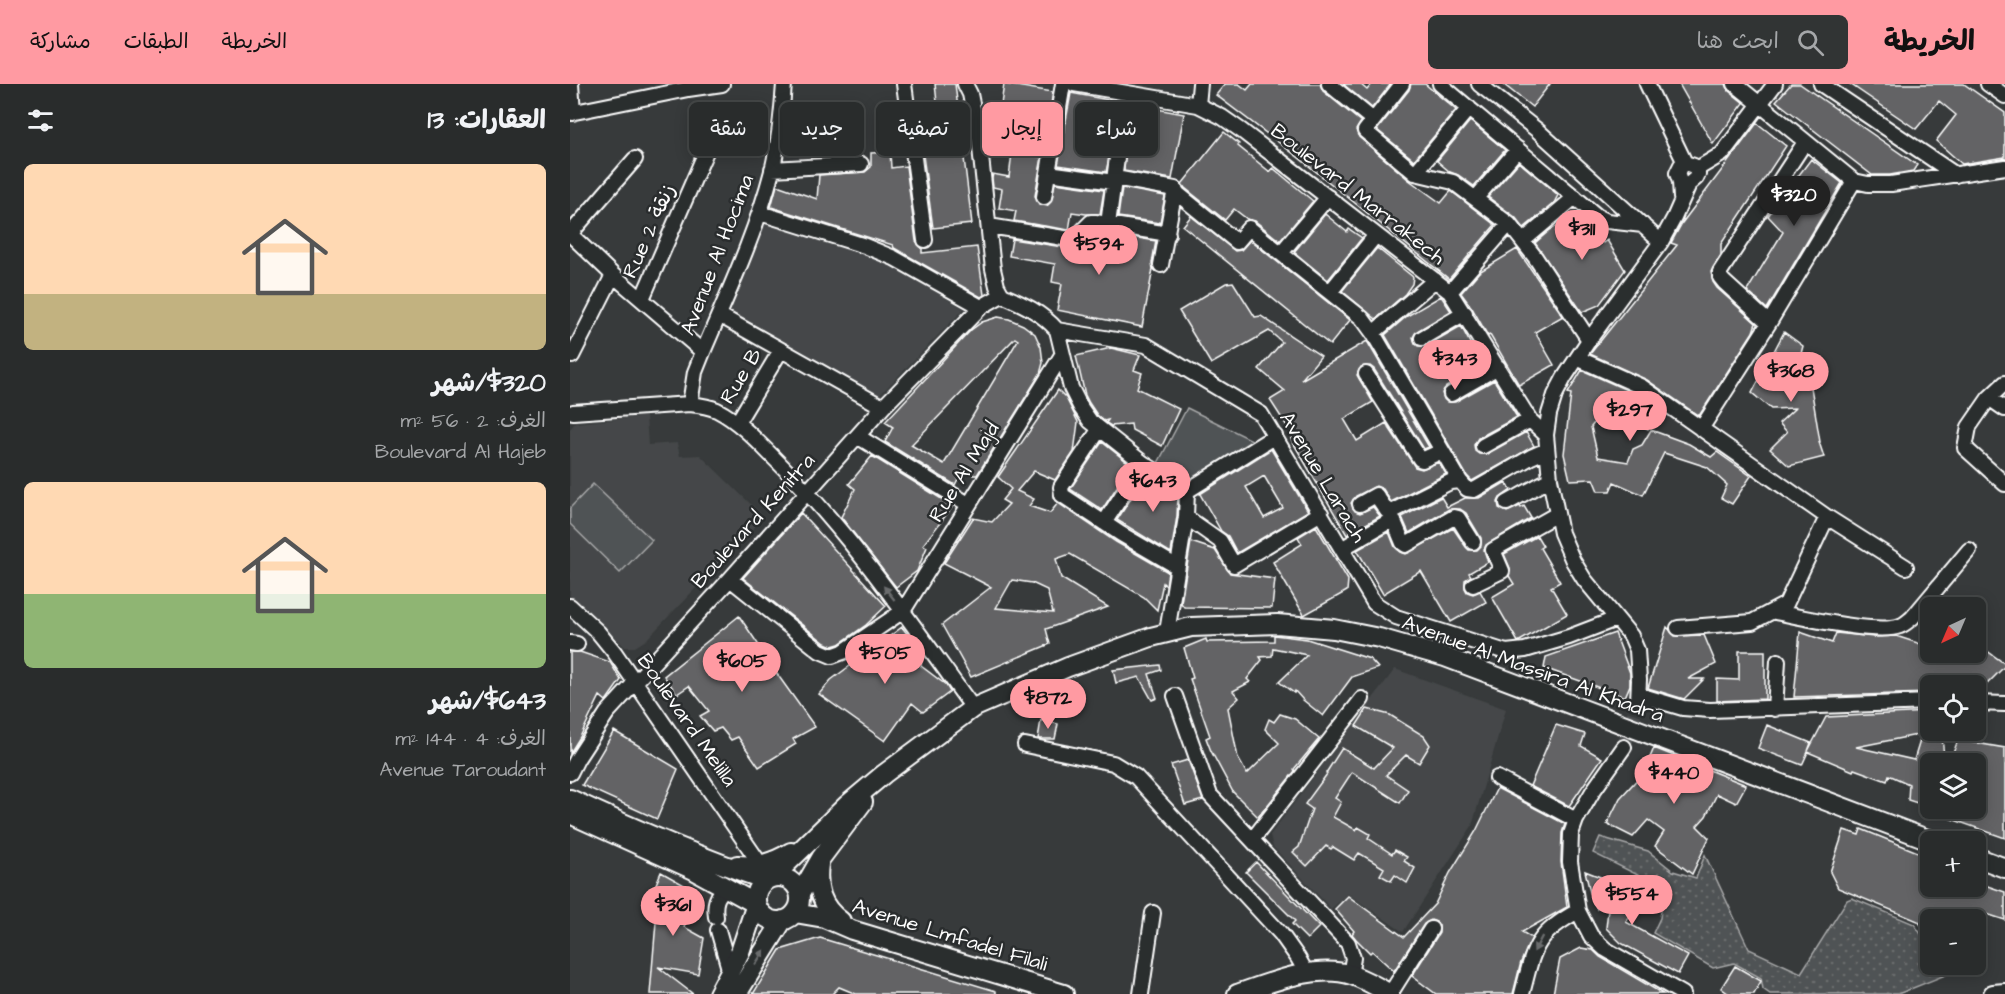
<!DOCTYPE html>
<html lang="ar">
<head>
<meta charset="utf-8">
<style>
  :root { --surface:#292c2c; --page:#313434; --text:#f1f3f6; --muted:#a5a7a9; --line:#454848; --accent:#ff9aa2 }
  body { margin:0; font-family:"Architects Daughter","Playpen Sans Arabic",sans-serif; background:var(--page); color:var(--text); direction:rtl; height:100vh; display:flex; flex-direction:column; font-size:22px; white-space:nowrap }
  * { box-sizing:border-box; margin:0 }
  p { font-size:20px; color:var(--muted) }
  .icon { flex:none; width:33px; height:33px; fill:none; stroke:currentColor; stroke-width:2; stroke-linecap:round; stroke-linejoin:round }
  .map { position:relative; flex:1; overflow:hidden; direction:ltr }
  .sheet { display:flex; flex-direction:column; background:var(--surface); width:570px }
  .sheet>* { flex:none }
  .hud { position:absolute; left:18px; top:18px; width:570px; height:54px; direction:rtl; display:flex; gap:12px }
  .needle { width:39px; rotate:224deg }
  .tools { position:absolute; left:1350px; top:513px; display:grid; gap:12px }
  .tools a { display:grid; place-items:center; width:66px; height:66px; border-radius:9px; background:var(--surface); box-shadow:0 3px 15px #0003,0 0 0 2px var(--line); font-size:30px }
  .price { position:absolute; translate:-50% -51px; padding:0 14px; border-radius:21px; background:var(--accent); color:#111; font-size:20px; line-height:39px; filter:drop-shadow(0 2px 3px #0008) }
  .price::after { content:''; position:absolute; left:50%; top:36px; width:18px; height:14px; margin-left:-9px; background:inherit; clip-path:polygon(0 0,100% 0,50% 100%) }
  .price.selected { background:#222; color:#fff }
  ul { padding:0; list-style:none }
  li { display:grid; align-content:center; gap:12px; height:318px; padding:0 24px }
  li span { display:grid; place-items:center; height:186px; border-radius:9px; color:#555 }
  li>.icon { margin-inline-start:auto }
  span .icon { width:108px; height:108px; fill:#fffc; stroke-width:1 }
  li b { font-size:26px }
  h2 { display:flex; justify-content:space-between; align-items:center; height:72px; padding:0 24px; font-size:26px }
  .pill { padding:0 21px; border-radius:9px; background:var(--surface); box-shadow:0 3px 15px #0003,0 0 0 2px var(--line); font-size:21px; line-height:54px }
  .pill.selected { background:var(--accent); color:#111 }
  header { display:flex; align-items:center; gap:36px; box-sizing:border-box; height:84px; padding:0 30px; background:var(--accent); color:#111 }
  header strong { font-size:28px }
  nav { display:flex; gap:33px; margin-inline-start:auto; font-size:21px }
  .search { width:420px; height:54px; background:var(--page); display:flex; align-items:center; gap:15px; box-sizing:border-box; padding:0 21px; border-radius:9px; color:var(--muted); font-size:22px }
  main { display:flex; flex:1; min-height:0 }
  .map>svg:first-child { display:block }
  .built { fill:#444748 }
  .grass { fill:url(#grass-dots); stroke:#a8a9aa; stroke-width:1.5 }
  .green { fill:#505354; stroke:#a8a9aa; stroke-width:1.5 }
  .building { fill:#636465; stroke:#fff; stroke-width:1.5; fill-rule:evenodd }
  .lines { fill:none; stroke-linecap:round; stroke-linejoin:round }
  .minor-tunnel { stroke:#4b4e4f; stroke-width:14; stroke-dasharray:14 7; stroke-linecap:butt }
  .minor-casing { stroke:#fff; stroke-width:18 }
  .major-casing { stroke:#fff; stroke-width:22 }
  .minor { stroke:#2a2d2e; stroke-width:14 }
  .major { stroke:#2a2d2e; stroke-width:18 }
  .oneway { fill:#6a6c6d }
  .labels { text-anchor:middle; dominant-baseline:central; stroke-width:5; stroke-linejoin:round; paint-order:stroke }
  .street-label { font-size:21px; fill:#fff; stroke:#2a2d2e }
</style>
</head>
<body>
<header>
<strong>الخريطة</strong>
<div class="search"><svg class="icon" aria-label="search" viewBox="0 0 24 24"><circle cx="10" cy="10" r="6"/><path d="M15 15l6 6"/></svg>ابحث هنا</div>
<nav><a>الخريطة</a><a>الطبقات</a><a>مشاركة</a></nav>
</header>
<main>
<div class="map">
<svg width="1435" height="910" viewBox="0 0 1435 910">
  <defs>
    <pattern id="grass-dots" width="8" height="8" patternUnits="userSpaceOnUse" patternTransform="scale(1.5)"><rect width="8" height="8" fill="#505354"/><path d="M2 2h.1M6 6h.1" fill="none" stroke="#6a6d6e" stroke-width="1.8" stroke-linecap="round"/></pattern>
  </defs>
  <rect width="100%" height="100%" fill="#373a3b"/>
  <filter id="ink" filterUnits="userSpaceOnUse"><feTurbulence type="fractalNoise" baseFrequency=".0167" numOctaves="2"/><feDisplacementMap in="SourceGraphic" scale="12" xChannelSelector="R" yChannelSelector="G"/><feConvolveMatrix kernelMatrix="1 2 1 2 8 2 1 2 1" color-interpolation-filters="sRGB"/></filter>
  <g filter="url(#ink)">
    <path class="built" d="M195,137l126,43 73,45 -87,89 -149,-82z
      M76,332l2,29 29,-2 3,13 20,-1 64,62 -118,123 -11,7h-10l-55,-51v-167l5,-6z
      M825,585l111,40 -34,117 -69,106 -55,-38 -17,15 -58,-62 -3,-12z"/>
    <path class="grass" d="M1030,753l48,14 25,20 23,7 9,-23 44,94 52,24 46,-73 5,-2 62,26 16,23v17l12,1 6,9 -50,20h-128l-7,-5 -2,-11 -27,-15 -21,5 -60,-35 7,-15 2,-14 -18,-26 -51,-25z"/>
    <path class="green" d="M617,324l67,33 -68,43 -29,-19z
      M23,400l59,56 -32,33 -50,-49v-16z"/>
    <path class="building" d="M365,0h20l17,140 -39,4 -17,-124 21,-2z
      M434,0l49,8 -8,48 -48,-8z
      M655,0h14l8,6 5,-6h68l3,7 38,31 -5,8 3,7 50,43 32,23 10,-12 44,34 -46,54 -150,-121 -83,-63z
      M773,0h17l7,6 5,-6h19l-19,24z
      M841,0h14l31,26 -42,50 -37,-30 32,-40z
      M933,0h47l-18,23z
      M1109,0h47l3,7 15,12 -31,41z
      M1221,0h9l117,81 -4,6 -23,4h-18l-96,-74z
      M1280,0h114l41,29v44l-43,7 -26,-23 20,-26 -17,-14 -23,28z
      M501,9l113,21 -12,65 -48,-8 1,-16 -2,-4 -5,-2 -8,4 -4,19 -48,-7z
      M900,37l35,29 -31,36 -16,-11 -8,-3 -13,-11z
      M1187,39l29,23 -65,98v11l-10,17 2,10 4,6 39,35 -3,9 -54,84 -52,-36 -57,-26 87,-109 -6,-2 11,-20z
      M654,48l15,12 -1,2 32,26 3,-4 40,33 -33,40 -25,-20 -8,-2 -13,-10 -9,11 -40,-32 -3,-4z
      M320,68l1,16 15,-2 10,75 6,7v5l55,-6 7,48 -3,2 -87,-49 -1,-3 -122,-38 6,-22 40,14 2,-24 46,-3 6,-5v-14z
      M442,69l30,4 -7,39 4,8 8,2 4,-4 4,-19 49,7 -4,24h-14l-14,-2 -3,18 -55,-9 2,-10 -17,-3 3,-19 -9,-2 -1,-9 1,-4 16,3z
      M1241,75l31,24 -75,126 -20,-18 36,-59 -15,-16z
      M949,78l39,33 -4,8 -30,25 -9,-11 -27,-20z
      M552,104l43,8 -5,27 -42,-6z
      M1009,129l13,11 11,19 4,-3 18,30 -26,35 -17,7 -47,-69 15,-13z
      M755,130l22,18 2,-3 13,9 -34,42 -34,-28z
      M621,132l44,35 6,-1 9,-10 100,80 -20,25 -147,-119z
      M527,147l59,10 -4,22 1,6 -11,58 -85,-17 5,-26 -10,-2 3,-18 -46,-8 3,-17 57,9 8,-2 17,3z
      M807,164l36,29 -1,7 -7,10 -29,25 -34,-28z
      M947,165l46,67 -28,16 19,33 -35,20 -29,-50 -2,1 -16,-28 -11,-15 18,-21z
      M663,198l22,35 6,-1 60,40 -20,24 66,-39 62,106 -5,2 -50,-80 -4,-3 -9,1 -4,8 16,27 -29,17 13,22 29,-18 29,44 7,2 17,-7 7,12 -55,28 -8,-13 -7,-3 -20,10 -5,7 4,8 5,2 13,-6 7,9 -33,19 -56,-96 3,-2 -24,-37 15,-9 -26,-22 23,-27 -13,-11 -58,33 -32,-53 47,-28z
      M871,212l10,15 -34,20 -4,6 2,6 3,3h8l35,-20 21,40 -36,21 -4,6 2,6 3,3h8l39,-22 23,37 -39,21 -4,7 1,6 4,3h8l39,-22 8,14 -62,35 -5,-5 -82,-141 22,-19z
      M428,233l11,2 14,6 12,9 6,13 2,16 -3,11 -63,101h-4l-10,-6 -8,16 -70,-43 8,-15 -8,-5 86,-92 11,-8zM445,254l3,2 -74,124 -33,-19z
      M1214,248l19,14 -5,19 11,10 11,67h-1l5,15 -35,9 -19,-17 17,-17 -8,-9 16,-15 -24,1 -19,-16z
      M541,264l29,7 -6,15 8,3 -5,15 42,21 -17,37 -30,-16 -1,-6 -20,2 -5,-3 2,-3 -4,1 -7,-6 -8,-12 -4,-8 -9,-39z
      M1012,286l56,25 19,14 -9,20 -43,-20 -14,18 7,30 30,5 5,-13 9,-4 9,-15 38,14 22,13 6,-5 34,24 -19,28 -11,-6 6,-13 -20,-18 -43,-14 -21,42 -29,-13 -4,9h-12l-5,-12 -23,1 -6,-26 7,-60 -3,-1z
      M488,306l8,8 12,24 -4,30 -19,28 -21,-9 -17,20 17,8 -5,7 21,7 8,-10 58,39 52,30 -2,14 -3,-3 -6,27 -13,-13 -74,-43 -14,5 5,19 47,29 -62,22 4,15 -79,33 -29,-52 49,-38 -47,-24 29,-45 19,4 17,-18 -7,-4 9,-11 -13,-12zM442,496l20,3 15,7 6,23 -57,-5z
      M532,358l29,23 -29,45 -32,-21z
      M701,365l37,62 -71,42 -9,-17 -7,-5 -21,-37zM694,392l19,32 -19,10 -18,-31z
      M302,372l81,50 -30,39 4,2 -10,24 -21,16 -55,-70 14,-28 -6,-5z
      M576,391l32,21 -1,20 -6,37 -54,-33z
      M936,398l5,8 -11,8 -2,4 1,6 8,4 13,-6 1,2 3,-2 7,12 -45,27 -2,5 4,12 -19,11 2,3 -6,4v8l2,4 6,2 7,-3 6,11 -35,20 -30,-51 -38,23 -26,-44 32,-18 6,15 6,5 5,2 47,-26 13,19 3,3h8l4,-4v-8l-15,-25 -6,-4h-11l-40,24 -7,-16 39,-20 6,10 18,-9h14z
      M231,429l85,93 -20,19 -27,19 -7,2 -7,-3 -82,-65z
      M746,442l32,54 -1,11 -43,24 -31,-53 29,-18 -4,-7z
      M967,452l6,10 -3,2 20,34 -9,5 16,27 -49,28 -26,-45 22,-13 -5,-8 1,-8 -6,-14z
      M621,458l24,8 15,23 45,6 -3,29 -88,-1 -3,-4z
      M169,532l19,28 -1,2 58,81 -22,12 3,5 -37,23 -21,-30 -7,3 -10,-12 -8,3 -13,-15 9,-5 -20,-25 -12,8 -13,-18z
      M332,543l21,28 -2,11 25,19 4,7 -27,20 -11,-9 -27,38 -66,-47 12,-14z
      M1097,543l8,9 29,-1 12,29 -28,15h16l-20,20 -36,-11z
      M1230,548l32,11 4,-10 38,4 22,-1 34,11v5h46v-9l29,21v2l-19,19 -10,4v-3h-46v7l-136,4z
      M1045,549l15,40v12l-5,12 -81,-29 2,-11z
      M704,551l33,4 63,20 8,9 -26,9 -29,39 -20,-16 -8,-9 -1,2 -15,-11 28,-27 -34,-7 -1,8 -12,1 2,3 -15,19 3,3 -17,9 6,7 -11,10 10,50 9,16 32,-31 -14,-14 4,-10 5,3 6,-8 15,5 24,20 -25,30 1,2 -37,46 -25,-25 -22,-41 -5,-13 4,-2 -20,-57 3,-1 -9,-30 22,-9 1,3 67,-1z
      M1169,567h26v48l-48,2v-22l22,1z
      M0,568h10l30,10 11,18 -15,21 -6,-5 -20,41 -10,16z
      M590,581l1,5 -12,4 8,24 -5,2 -13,-23 -23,6 -3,-13z
      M797,625l23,6 34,21 6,9 -11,18 -13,-8 -20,20 22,15 -8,13 -48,-31 -17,26 6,4 -8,15 23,13 2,-3 12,7 -2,4 24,16 3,-4 12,7 -3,4 11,7 -8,15 -12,-8 -4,6 -11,-6 4,-7 -25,-15 -5,7 -21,-13 -2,2 -5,-3 -19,20 -14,-14 6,-5 13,-38 -7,-5 22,-30 -1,-1 16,-25 32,20 19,-20 -37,-22z
      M1360,628v18h11l4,34h-15v43l-22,-7 1,-16 -20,-9 -2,6 -33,-12 -1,2 -45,-19 -6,13 -44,-17 9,-23 44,18 -3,8 18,-34zM1352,650l-8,26 -58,-13z
      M471,636l17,4 -3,15h-17z
      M986,641l29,9 -4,12 21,12 -33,48 -39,-20z
      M44,647l64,38 -21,50 -75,-34z
      M1388,656l47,8v90l-79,-28v-2h50v-44h-27z
      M1084,664l92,37 -10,18 -19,-9 -11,22 -9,10 12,12 -17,36 -37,-28 9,-14 -16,-12 -15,17 -26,-13 13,-26 24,-26z
      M618,676l15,40 -18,5 -14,-40z
      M927,704l68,36 -3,9 -1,29 6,45 -45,25 10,6 -11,24 -8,32h-77l-24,-18 27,-43v-8l-3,-3 -5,-2 -7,4 -30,47 -22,-20 -2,2 -14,-14 -4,-5 2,-3 -19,-22 13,-13 56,41 31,-33 15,-31 26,-42z
      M1291,745l69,28v29h46v-4l29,10v28l-25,-8 -2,8h-48v16l-12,-15 -80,-33 -8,-16 14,-42 15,5z
      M686,778l63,65 -12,12 -15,-15 3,-3 -49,-49z
      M1015,787l28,11 -2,5 27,17 -12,18 62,34 -10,18 -57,-31 -15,-15 4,-36 -13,17 -7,-17z
      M91,788l34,19 -11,36 20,11 -6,36 -40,-7 35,27h-43l6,-72 -2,-33z
      M250,854l176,53v3h-140l-17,-7 -7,7h-79l27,-44z
      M1011,864l12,2 7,7 63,37h-110l7,-35z
      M1165,882l26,15 -7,13h-25l-8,-6z"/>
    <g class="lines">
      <path class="minor-tunnel" d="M1054,663l14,-46"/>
      <g class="minor-casing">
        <path id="minor" d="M1,0l2,29
          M334,0l21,156
          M504,0l124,21 24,12 20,14 208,161 80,128 16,15
          M759,0l44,36
          M832,0l-37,47 50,42 38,9 56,42 26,33 54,83
          M870,0l157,132 10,5 36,4
          M909,0l58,46 124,112
          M1077,0l38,79
          M1165,0l119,97 14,3h23l114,-17
          M1251,0l135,91
          M1418,0l17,12
          M628,21l2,-21
          M0,29l118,-24 34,-5
          M409,54l73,12
          M202,85l89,-5
          M1127,85l25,-15 53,-70
          M478,89l66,9
          M845,89l54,-65
          M545,94l60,11 3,5 59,48 12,-14 113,90 11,15 87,148
          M474,113l19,-113
          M906,114l42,-49
          M1111,114l-1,-16 -3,-9 4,-8 4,-2
          M190,129l105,33 29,12 87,49
          M538,140l9,-66
          M419,142l81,13 6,-2 15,-15h4l73,12
          M0,150l43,41 90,77
          M0,150l65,-75
          M953,157l52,-44
          M711,169l47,-56
          M591,181l14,-76
          M760,208l46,-57
          M880,208l59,-68
          M432,211c21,9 39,17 55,35l89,15 115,69 113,189 22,14 110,35 19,-2 44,-13 47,-18
          M72,215l66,-152
          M149,231l164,92
          M1199,239l-45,-41 -4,-5v-5l85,-130
          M487,246l14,58 10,20 9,13 53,42 44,28
          M803,249l62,-53
          M852,254l43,-25
          M2,272l41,-81
          M1007,274l65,29 185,130 79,50
          M796,290l54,85 2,1 20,-9
          M1435,299l-16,15 -20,29 -4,21 40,36
          M881,310l47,-27
          M1419,314l16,11
          M120,320l5,-32 8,-20c25,-59 53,-119 69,-181 7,-29 10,-58 12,-87
          M3,328l117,-8c9,1 18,2 27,6 23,12 41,32 59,50 75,74 135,163 197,248
          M167,339l44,-73
          M1131,345l68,-106 85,-142
          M529,346l-38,57 1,8 59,39 55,32
          M287,352l111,68
          M913,362l47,-26
          M937,419l43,-24
          M790,420l16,-9 11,16 4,1 59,-30 10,-1 7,8 7,1 57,-33 16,-7
          M616,433l34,24 14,24 87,-52
          M534,439l39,-60
          M773,464l50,-29 10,24 3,2 48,-28 4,1 15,24
          M160,495l90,72 12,5 11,-4 60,-41 159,-256
          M903,501l29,-14 -9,-21 64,-36
          M0,522l28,26 17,21 146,212
          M1205,528c26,5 103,23 125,14 4,-1 8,-5 12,-8l57,-68
          M1108,544l74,-6 34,-18 41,-87
          M597,548l19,-115 1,-26 88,-55
          M0,559l7,1
          M1069,611l44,13 27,2 220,-8
          M605,612l35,99 138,148 5,15 -3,17
          M1068,617l1,-21 -2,-30 -6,-14 -47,-57 -11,-18 -12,-28 -11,-54 -4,-44 3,-21 6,-19 9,-17 25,-38 72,-98 13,-24 15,-34 7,-6 2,-4 -4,-8 -9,-3
          M1406,619l29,1
          M1205,625l3,-48
          M455,661l88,18 23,14 145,157 17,24 9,16
          M1054,663l-31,44 -17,29 -5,14 -1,28 8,49 13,25 14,13 78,45
          M0,689l7,-14 30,-46 123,-134 153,-172 98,-100 21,-12 -5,-9 -4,-17 -14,-131 -9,-44 -5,-10
          M927,694l79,42
          M682,756l110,-141
          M146,833c-2,-13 0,-22 11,-30
          M148,846l12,42
          M571,910l12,-81
          M820,910l41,-65
          M952,910c12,-46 12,-59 56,-83"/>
      </g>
      <g class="major-casing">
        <path id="major" d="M0,715c64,30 129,58 196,81
          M0,730l124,56 62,34
          M1406,773l29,11
          M249,780c-3,24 2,43 22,57
          M167,781c21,2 36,-2 54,-13
          M186 815a22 22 0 1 1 44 0a22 22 0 1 1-44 0Z
          M203,793l74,-72 37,-31 89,-66 95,-41 83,-30 40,-10 86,-3 57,5 45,9 66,19 490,185
          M230,810l21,-36 42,-56
          M225,829l29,5 28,12 212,64
          M148,910l22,-42 16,-48
          M167,910l46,-74
          M667,910c35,-12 78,-30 115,-19 13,5 26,12 38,19
          M1423,910l12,-1"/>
      </g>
      <use href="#minor" class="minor"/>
      <use href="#major" class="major"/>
    </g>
    <defs><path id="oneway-solid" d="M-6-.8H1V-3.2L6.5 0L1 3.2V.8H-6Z" transform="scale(1.5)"/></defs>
    <g class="oneway">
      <use href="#oneway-solid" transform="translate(319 509) rotate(-128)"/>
      <use href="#oneway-solid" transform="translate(968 860) rotate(118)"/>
      <use href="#oneway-solid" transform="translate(190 873) rotate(-58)"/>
    </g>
  </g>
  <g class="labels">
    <g class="street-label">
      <text transform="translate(788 110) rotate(38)">Boulevard Marrakech</text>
      <text transform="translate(79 147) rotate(-66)">Rue 2 زنقة</text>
      <text transform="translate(147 171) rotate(-69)">Avenue Al Hocima</text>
      <text transform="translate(171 292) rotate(-59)">Rue B</text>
      <text transform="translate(394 388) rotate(-58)">Rue Al Majd</text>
      <text transform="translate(753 393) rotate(59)">Avenue Larach</text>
      <text transform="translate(183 437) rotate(-48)">Boulevard Kenitra</text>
      <text transform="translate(963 585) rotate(20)">Avenue Al Massira Al Khadra</text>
      <text transform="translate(117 636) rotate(55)">Boulevard Melilla</text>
      <text transform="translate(380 851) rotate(17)">Avenue Lmfadel Filali</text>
    </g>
  </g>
</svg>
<div class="tools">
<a><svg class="needle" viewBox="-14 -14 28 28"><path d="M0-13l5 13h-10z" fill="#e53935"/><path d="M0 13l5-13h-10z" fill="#a5a7a9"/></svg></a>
<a><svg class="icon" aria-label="locate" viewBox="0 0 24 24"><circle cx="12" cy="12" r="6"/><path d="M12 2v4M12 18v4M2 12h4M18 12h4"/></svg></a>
<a><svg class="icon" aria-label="layers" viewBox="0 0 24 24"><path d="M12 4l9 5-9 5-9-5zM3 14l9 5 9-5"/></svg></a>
<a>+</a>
<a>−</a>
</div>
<b class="price selected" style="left:1224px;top:143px">$320</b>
<b class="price" style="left:1012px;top:177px">$311</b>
<b class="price" style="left:529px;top:192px">$594</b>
<b class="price" style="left:885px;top:307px">$343</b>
<b class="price" style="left:1221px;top:319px">$368</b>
<b class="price" style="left:1060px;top:358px">$297</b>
<b class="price" style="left:583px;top:429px">$643</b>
<b class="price" style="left:315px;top:601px">$505</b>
<b class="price" style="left:172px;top:609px">$605</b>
<b class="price" style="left:478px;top:646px">$872</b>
<b class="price" style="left:1104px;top:721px">$440</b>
<b class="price" style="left:1062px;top:842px">$554</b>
<b class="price" style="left:103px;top:853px">$361</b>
<div class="hud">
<a class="pill">شراء</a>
<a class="pill selected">إيجار</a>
<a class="pill">تصفية</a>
<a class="pill">جديد</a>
<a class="pill">شقة</a>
</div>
</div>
<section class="sheet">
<h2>العقارات: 13<svg class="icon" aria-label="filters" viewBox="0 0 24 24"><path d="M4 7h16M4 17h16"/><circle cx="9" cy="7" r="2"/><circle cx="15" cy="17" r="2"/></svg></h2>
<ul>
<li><span style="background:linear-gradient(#ffd9b3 70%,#c2b280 0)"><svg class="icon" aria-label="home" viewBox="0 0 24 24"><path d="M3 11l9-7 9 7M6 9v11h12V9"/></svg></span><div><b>$320/شهر</b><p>الغرف: 2 · 56 m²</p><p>Boulevard Al Hajeb</p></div></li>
<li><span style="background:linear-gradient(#ffd9b3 60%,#8fb573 0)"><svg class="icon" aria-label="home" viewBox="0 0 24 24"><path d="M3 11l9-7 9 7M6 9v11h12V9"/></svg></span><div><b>$643/شهر</b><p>الغرف: 4 · 144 m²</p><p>Avenue Taroudant</p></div></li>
</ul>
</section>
</main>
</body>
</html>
